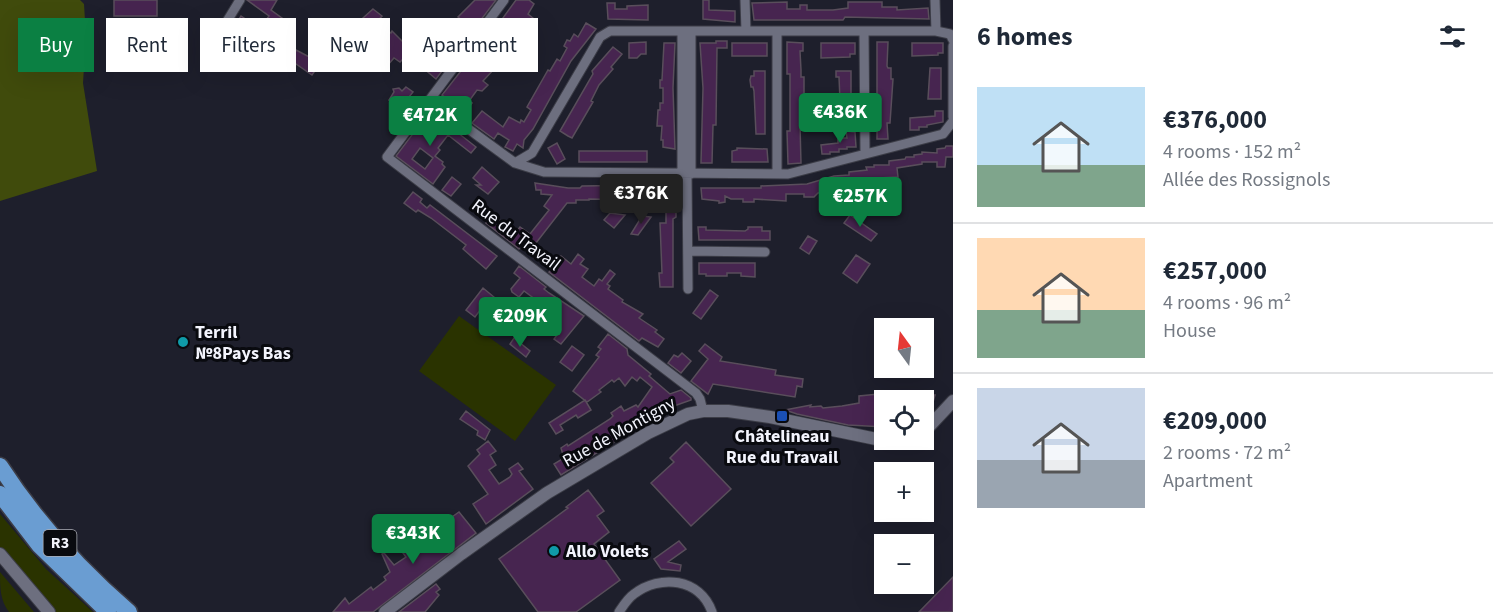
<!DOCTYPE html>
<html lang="en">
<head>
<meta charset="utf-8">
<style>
  :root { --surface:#fff; --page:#f2f2f3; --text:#1f2937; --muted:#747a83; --line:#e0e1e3; --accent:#0b8043 }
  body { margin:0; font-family:"Source Sans 3",sans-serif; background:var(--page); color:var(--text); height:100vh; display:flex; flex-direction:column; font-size:22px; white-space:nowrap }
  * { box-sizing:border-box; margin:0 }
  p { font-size:20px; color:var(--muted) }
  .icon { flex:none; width:33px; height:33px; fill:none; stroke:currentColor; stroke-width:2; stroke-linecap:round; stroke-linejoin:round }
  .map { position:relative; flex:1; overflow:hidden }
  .side { display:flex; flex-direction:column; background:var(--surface); width:540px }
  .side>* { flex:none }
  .guide { position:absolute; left:18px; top:18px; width:570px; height:54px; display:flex; gap:12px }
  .needle { width:39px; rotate:345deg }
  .buttons { position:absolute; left:874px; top:318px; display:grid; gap:12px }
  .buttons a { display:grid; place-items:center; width:60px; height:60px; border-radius:0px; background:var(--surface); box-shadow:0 6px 24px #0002; font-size:30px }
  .price { position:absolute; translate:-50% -51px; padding:0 14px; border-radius:6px; background:var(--accent); color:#fff; font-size:20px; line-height:39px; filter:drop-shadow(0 2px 3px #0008) }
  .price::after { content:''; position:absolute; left:50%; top:36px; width:18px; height:14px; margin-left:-9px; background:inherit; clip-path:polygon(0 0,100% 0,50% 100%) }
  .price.selected { background:#222; color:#fff }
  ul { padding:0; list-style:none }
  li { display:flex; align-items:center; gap:18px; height:150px; padding:0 24px }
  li+li { border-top:2px solid var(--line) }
  li span { display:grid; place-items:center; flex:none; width:168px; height:120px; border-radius:0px; color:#555 }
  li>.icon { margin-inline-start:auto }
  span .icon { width:72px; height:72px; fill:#fffc; stroke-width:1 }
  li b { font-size:26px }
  h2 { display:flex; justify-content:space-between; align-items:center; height:72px; padding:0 24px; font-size:26px }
  .tag { padding:0 21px; border-radius:0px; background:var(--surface); box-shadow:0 6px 24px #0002; font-size:21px; line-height:54px }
  .tag.selected { background:var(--accent); color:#fff }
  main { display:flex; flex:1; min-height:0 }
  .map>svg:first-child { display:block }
  .green { fill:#2a3300 }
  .forest { fill:#404b0c }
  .building { fill:#472550; stroke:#594e5b; stroke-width:1.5; fill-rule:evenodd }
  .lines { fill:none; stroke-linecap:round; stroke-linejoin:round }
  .street-casing { stroke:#3c3d47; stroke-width:11 }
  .secondary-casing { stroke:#3c3d47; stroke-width:14 }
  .highway-casing { stroke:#3c3d47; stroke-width:19 }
  .street { stroke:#6d6f7f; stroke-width:9 }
  .secondary { stroke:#6d6f7f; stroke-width:12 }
  .highway { stroke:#6a9dd2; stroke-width:16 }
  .culture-dot { fill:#0f9aa8; stroke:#090a0f; stroke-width:2 }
  .transit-dot { fill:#1a4fb4; stroke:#090a0f; stroke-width:2 }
  .labels { text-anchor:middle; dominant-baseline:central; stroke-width:6; stroke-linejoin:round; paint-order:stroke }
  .shield { fill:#090a0f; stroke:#adaeb6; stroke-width:1.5 }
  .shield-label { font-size:16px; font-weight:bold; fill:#f3f4fd }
  .street-label { font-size:18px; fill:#f3f4fd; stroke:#090a0f }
  .poi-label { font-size:18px; font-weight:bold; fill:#f3f4fd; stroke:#090a0f; text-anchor:start }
</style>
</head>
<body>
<main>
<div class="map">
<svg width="953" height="612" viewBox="0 0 953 612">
  <rect width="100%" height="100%" fill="#1e1f2c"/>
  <path class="green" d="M459,316l97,69 -41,56 -96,-70z
    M0,514l46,55 47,43h-38l-44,-50 -11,-15z
    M0,572l34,40h-25c-9,-12 -9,-24 -9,-40z"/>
  <path class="forest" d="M0,0h80l4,4 2,33 -3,46 14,88 -97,30z"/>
  <path class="building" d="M114,0h43v16h-43z
    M247,0h30l-6,10 15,11 -16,24 -33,-23 4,-6 19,13 9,-13z
    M475,0h21l-60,79 -13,-11 31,-39 5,5 8,-10 -9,-7z
    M516,0h13l5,4 -6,10 5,4 -14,18 -19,-14z
    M703,0h6v10l26,1v11l-32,-3z
    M787,2v7h13v-4h7v5h26l15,-2v-6h34v5h15v3l31,-2 1,11 -84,-2 -2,3h-89l-2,-17z
    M607,3h8v6h12v-3l21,-1v15l-40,-1z
    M373,9l9,7 -5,6 14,11 1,-2 17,17 -3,4 3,3 -4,6 -2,-2 -3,3 -6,-4 -8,9 -33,-27 14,-18 -4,-4z
    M499,22l13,20 -19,23 3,2 -13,14 5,4 -6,6 -5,-1 -8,11 3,2 -4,6 -11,-8 -3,3 -12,-9 41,-52 11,-19 3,1z
    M586,23l10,6 -25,32 -38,68 -9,11 -1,8 -6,-4 -4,7 -8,-4 4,-7 -11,-7 -4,6 -22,-16 10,-12 21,16 6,-10 11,6 1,-3 3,2 7,-12 -4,-3 21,-37 2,1 7,-12 3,2 7,-13 -3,-2 3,-6 3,1 4,-7 4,3z
    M716,41h11v7h-10l-1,77h-3l-1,38h-11l2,-75 -3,-45h16z
    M646,42v12h-5l-4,4h-8v-15z
    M787,42l16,1v8h-3l1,19v7h3v48h-4l1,38 -13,1 -1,-33h3v-57h-3z
    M877,42h11l-1,24 1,2h3v11h2l-3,44h-3l1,16h-11z
    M664,43h11l-2,45 2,61 -12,-2v-7h-2l1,-14h-5l1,-16h2v-7h3v-15h-3v-8h2z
    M732,43h35v13h-35z
    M821,43h34v11h-5v3l-29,1z
    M912,43h31v10h-5v2l-26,1z
    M613,47l9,7 -11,13 2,2 -14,16 -8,16 2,1 -21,36 -4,-2 -8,-5 33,-57 -1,-3z
    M296,50l23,12 -3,3h3l-7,10 -23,-16z
    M930,68h11v31h-13z
    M754,71h11v63h-9l-2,-43 -1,-4h-2l-1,-7 1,-4h3z
    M836,71h15v47h-11v-6h-3l1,-12h2l-1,-23h-3z
    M406,87l7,5 -8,10 6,4 -6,7 -16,-13 5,-8 -1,-3 6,-1 3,3z
    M430,111l46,36 -5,6 -23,-18 -10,13 2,2 -5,6 8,6 -1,2 3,3 -12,17 -37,-28zM420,148l13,10 -8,11 -13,-10z
    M935,111h8v11l-16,3v2h-8v3h-9v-12l25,-2z
    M846,131l9,1 1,15h-9v2h-8v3h-9v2h-8l-1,-9 17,-2v-5h9z
    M557,143l8,16 -8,5 -9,-16z
    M946,146h7v11h-7l-1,10h-8v-5h-15v2l-25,4 1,9 -40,2v6l-15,-1v4h-13v3l-12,2 -4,4h-10v-3h-18v7l-32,-2v3h-11v-3h-12l-6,-3v6l-6,1v-2l-17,-2 -1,-11h60v-2l46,-2 27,-8 15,-1v-3l18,-2 -1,-3h8v-2h15v-4l16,-2 1,-2h8v-2l8,-1v-2l15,1v-4l8,-1z
    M737,148l30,1 1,13h-36v-11l5,-1z
    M579,151h68v11h-68z
    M482,167l17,15 -11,12 -12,-9h5l-8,-7z
    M452,177l9,7 -10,12 -9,-6z
    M535,183l33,5h12l2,-2 64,-1v15l-57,-1v1h-13v3h-9l-38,49 -8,-6 -2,3 -33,-26 4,-6 2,2 2,-3 22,16 4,-5 10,7 19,-24 -5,-4 8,-11 -11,-1v-4h-5z
    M666,186h10v31l-3,2v68h-13l-1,-14h3l-2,-50h6z
    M413,192l9,7 -2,3 7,6 3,-3 67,51 -11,13 -23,-20 3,-4 -35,-27 -13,-8 -2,2 -12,-9z
    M610,213l15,2 -11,13 -10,-8z
    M850,215l27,19 -6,7 -27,-18z
    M642,216l9,1 -13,18 -7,-1z
    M698,227h8v3l39,1 3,-2v-2h14v4h8v9h-71z
    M808,236l9,5 -8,13 -9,-6z
    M578,254l6,5 -4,5 8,5 -6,8 12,9 5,-7 3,2 8,-11 5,4 -8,10 3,2 -2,3 15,11 -1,2 21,12 -4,4 18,12 -2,2 9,7 -6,8 -16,-9 -3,3 -90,-69 12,-16 10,8z
    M856,255l14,9 -13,19 -14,-10z
    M699,263h56v14l-14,-1v-3h-14v3h-21v-2h-7z
    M519,266l27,21 -2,2 5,4 35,23 -23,28 -7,-5 6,-8 -5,-4 1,-2 -11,-8 -3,5 -14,-11 8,-11 -12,-9 -5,6 -7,-5 -1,-3 9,-11 -6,-5z
    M483,288l17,14 -6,7 -10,-4 -9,12 -9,-7z
    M710,290l8,6 -17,23 -8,-6z
    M608,334l19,15 1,6 23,19 -2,2 21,18 11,-4 10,8v2l-17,6 -18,10 -95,59 -7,-11 10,-6 -3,-10 6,-4 1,2 42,-27 3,-3 -2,-3 10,-7 3,5 12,-6 2,2 14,-20 -12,-10 -3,4 -5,-4 -7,9 -6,-8 -5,4 -2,-2 -13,10 2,2 -14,10 -14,-11 26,-34 -3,-2 5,-6 -3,-2z
    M514,338l16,13 -4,6 -16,-13z
    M705,344l17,13 -2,4 56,9 -1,5 28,4 -1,8 -5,-1 -2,11 -82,-13 -5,10 -17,-13 17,-22 -9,-8z
    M572,346l12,9 -12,16 -12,-9z
    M682,353l9,8 -10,12 -13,-10 6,-8 4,2z
    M879,394l56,1 -5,18 -6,7v-20h-39l-3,19h3v8l-37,-2 -51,-11 -12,-4 26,-5 -1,2 11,-1 2,2 19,-2 17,-3v-7z
    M585,400l6,10 -13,8 -2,-3 -16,10 3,5 -7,4 -7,-11z
    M466,411l24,19 -5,10 -8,-5 1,-4 -18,-12z
    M488,441l8,10 -6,4 6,10 -7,5 10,14 11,-7 2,-3 -3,-5 9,-6 5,6 -4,2 14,18 -47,35 -13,-20 15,-10 -20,-28 12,-12 -3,-4z
    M686,442l45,47 -40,37 -40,-43 23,-21 -4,-4z
    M588,490l16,21 -7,5 12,16 -15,12 26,36 -44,32h-38l-39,-53 69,-51 -2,-1z
    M459,512l17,21 -103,79h-40l12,-14 4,6 22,-17 2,3 13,-10 -2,-3 6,-5 -8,-18 2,-1 10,12 12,-8 -3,-4 9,-6 2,2 9,-5 13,-10 -2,-4z
    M679,541l7,8 -18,13 13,3 -1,6 -19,-2 -7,-10z
    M953,577v35h-34z
    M436,584l4,5 -4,3 3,3 -14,17h-26z"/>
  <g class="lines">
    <g class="street-casing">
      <path id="street" d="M504,0l-117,157 309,236 4,6 3,12
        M745,0l1,31
        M935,0l1,31
        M221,31l19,-31
        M682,31v143
        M691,31v143
        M777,31v143
        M864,31l1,122
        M953,46v71
        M429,100l86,63 29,9 244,2 155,-40 10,-13
        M515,163l17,-10 68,-116 10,-6h326l14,3 3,6
        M687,174l1,115
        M688,251l77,1
        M619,612c4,-6 9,-14 15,-18 26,-20 66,-16 78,18"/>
    </g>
    <g class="secondary-casing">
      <path id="secondary" d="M924,432l29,-31
        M0,554l49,58
        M385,612l76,-58 86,-61 101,-60 40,-19 15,-3h25l42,6 116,24 14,1 10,-2"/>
    </g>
    <g class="highway-casing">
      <path id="highway" d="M0,466c35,54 80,104 129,146
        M0,494l39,51 69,67"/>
    </g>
    <use href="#street" class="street"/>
    <use href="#secondary" class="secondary"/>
    <use href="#highway" class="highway"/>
  </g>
  <g class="culture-dot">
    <circle cx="183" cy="342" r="6"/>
    <circle cx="554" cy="551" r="6"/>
  </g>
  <rect class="transit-dot" x="776" y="410" width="12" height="12" rx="3"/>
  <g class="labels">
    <rect class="shield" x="43.5" y="530" width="33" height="26" rx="4.5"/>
    <g class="shield-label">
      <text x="60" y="543">R3</text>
    </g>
    <g class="street-label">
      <text transform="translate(516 235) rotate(37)">Rue du Travail</text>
      <text transform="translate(619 432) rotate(-29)">Rue de Montigny</text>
    </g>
    <g class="poi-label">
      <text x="195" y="332">Terril<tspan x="195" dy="21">№8Pays Bas</tspan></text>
      <text x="782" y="436" text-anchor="middle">Châtelineau<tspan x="782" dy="21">Rue du Travail</tspan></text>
      <text x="566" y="551">Allo Volets</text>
    </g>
  </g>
</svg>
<div class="buttons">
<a><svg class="needle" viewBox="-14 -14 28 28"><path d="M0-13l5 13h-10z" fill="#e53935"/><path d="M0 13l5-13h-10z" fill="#747a83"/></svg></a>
<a><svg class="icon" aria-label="locate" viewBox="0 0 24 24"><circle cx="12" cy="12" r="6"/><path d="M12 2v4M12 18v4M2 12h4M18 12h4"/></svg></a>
<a>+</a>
<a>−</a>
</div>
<b class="price" style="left:840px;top:144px">€436K</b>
<b class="price" style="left:430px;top:147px">€472K</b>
<b class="price selected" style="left:641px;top:225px">€376K</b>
<b class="price" style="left:860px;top:228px">€257K</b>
<b class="price" style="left:520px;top:348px">€209K</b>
<b class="price" style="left:413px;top:565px">€343K</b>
<div class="guide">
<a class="tag selected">Buy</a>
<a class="tag">Rent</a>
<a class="tag">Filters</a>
<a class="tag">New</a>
<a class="tag">Apartment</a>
</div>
</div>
<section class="side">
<h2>6 homes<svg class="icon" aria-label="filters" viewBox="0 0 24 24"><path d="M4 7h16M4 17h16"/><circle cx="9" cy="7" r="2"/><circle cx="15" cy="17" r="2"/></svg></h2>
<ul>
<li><span style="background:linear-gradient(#bfe0f5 65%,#7fa58c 0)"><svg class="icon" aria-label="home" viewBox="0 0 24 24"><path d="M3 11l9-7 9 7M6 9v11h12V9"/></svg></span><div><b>€376,000</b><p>4 rooms · 152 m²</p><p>Allée des Rossignols</p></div></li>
<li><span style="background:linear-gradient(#ffd9b3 60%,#7fa58c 0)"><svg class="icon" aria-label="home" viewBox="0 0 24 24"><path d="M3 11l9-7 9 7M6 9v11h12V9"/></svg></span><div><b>€257,000</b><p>4 rooms · 96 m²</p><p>House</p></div></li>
<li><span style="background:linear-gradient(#c9d6e8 60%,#9aa5b1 0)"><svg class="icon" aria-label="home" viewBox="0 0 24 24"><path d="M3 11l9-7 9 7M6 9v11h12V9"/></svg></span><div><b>€209,000</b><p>2 rooms · 72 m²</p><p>Apartment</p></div></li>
</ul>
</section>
</main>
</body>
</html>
